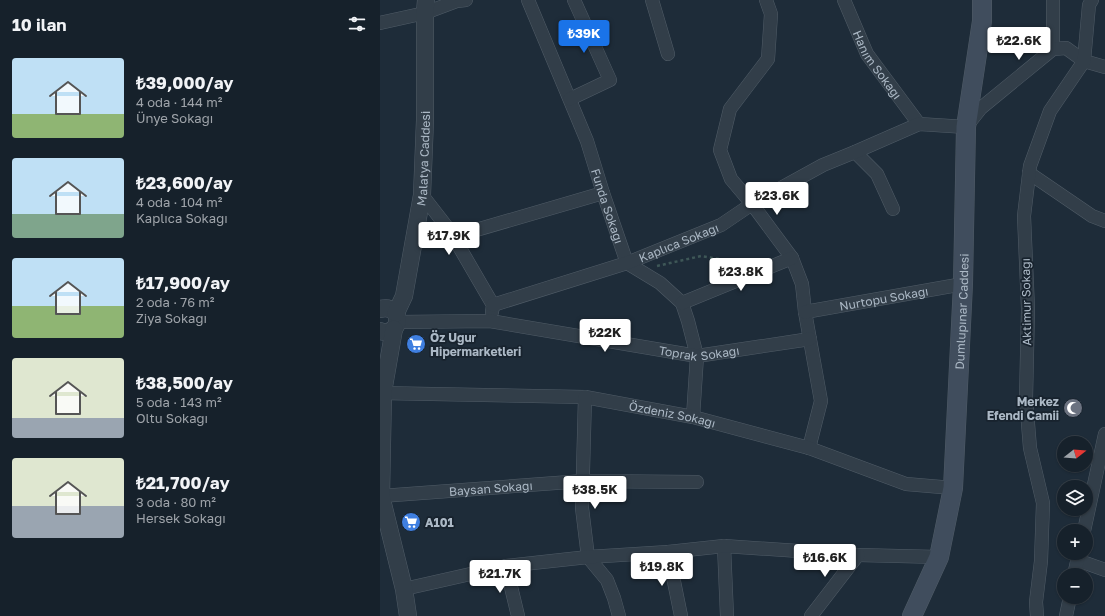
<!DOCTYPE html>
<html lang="tr">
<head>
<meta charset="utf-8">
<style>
  :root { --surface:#16212b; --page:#232e37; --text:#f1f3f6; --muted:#9ea3a9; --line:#353e47; --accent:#1a73e8 }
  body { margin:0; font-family:"Golos Text",sans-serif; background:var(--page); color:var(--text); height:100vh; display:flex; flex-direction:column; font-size:15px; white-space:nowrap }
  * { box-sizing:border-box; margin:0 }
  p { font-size:13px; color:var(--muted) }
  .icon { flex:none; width:22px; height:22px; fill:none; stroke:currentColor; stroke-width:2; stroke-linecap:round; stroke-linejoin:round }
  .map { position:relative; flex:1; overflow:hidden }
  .panel { display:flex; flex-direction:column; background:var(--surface); width:380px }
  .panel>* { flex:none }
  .needle { width:26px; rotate:73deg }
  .fabs { position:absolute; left:677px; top:436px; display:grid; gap:8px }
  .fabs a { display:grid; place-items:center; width:36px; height:36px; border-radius:50%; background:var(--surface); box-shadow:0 1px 3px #0004,0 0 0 1px var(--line); font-size:20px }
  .price { position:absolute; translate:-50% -34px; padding:0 9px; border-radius:4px; background:#fff; color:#222; font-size:13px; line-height:26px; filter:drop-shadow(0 1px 2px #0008) }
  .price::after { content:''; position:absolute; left:50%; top:24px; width:12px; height:9px; margin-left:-6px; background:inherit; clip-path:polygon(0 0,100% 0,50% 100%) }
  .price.active { background:var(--accent); color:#fff }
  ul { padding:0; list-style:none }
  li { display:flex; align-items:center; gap:12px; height:100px; padding:0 12px }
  li span { display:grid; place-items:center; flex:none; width:112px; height:80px; border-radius:4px; color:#555 }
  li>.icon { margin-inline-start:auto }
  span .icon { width:48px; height:48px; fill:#fffc; stroke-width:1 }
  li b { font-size:17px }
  h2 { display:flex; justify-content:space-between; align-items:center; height:48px; padding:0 12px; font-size:17px }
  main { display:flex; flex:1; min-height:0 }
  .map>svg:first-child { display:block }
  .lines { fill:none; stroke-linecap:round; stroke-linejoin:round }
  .minor-casing { stroke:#505c67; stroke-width:14 }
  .tertiary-casing { stroke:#505c67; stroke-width:18 }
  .secondary-casing { stroke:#505c67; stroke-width:20 }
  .path { stroke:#3e5757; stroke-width:2.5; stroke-dasharray:3 3; stroke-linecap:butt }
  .minor { stroke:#323e49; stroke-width:13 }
  .tertiary { stroke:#323e49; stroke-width:17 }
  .secondary { stroke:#404d5d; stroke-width:19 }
  .labels { text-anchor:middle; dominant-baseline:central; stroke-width:3.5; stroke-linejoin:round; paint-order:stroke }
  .street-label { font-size:12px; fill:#acb9c6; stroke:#18232e }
  .poi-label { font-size:12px; font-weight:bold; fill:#acb9c6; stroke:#18232e; text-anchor:start }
</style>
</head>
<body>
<main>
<section class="panel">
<h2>10 ilan<svg class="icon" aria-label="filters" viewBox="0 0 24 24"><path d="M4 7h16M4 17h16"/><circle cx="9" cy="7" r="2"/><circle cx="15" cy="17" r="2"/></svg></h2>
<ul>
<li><span style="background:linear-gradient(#bfe0f5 70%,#8fb573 0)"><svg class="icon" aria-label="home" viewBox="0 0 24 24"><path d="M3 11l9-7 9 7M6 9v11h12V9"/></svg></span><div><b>₺39,000/ay</b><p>4 oda · 144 m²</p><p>Ünye Sokağı</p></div></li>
<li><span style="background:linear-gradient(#bfe0f5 70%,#7fa58c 0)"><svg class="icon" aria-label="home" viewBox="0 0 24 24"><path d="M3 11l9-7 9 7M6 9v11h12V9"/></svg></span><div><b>₺23,600/ay</b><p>4 oda · 104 m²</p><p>Kaplıca Sokağı</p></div></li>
<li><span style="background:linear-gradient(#bfe0f5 60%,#8fb573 0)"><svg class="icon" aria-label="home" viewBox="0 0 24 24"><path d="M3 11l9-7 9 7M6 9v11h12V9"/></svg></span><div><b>₺17,900/ay</b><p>2 oda · 76 m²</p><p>Ziya Sokağı</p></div></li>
<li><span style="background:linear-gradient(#dfe7d0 75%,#9aa5b1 0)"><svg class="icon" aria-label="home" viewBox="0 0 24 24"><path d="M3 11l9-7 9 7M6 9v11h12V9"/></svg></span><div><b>₺38,500/ay</b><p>5 oda · 143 m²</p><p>Oltu Sokağı</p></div></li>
<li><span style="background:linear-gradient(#dfe7d0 60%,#9aa5b1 0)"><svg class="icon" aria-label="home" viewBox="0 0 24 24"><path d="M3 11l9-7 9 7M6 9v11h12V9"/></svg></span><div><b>₺21,700/ay</b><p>3 oda · 80 m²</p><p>Hersek Sokağı</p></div></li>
</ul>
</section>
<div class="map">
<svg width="725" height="616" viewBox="0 0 725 616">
  <rect width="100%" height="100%" fill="#1e2c39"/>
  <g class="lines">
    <g class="minor-casing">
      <g id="minor">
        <path id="s1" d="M148,0l59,141 16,52 24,70 33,20 22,20 6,18 9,35 -4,61"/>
        <path d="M272,0l16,54"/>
        <path d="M386,0l5,14 -3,45 -38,50 -10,41 11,29 21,25 40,54 10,26 3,28 16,89 -12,47"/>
        <path id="s2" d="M464,0l23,54 52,70"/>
        <path d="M673,0v49"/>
        <path d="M0,23l45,-10 32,-12 9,-1"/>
        <path d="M190,99l40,-19 -36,-80"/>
        <path d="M475,152l22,22 16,35"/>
        <path d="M649,173l63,43 13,5"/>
        <path d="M42,195l28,36 43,74 -1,7"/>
        <path d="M72,237l151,-44"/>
        <path d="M302,303l110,-45"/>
        <path id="s3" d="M113,305l134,-42 94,-38 31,-21 71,-39 32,-13 64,-28 47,3 15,-19 72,-59 13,-1 18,13 21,6"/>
        <path id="s4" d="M425,312l158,-28"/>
        <path id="s5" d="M17,322l93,-1 207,35 113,-17"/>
        <path id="s6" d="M0,393l205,4 108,20 116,31 97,36 47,4"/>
        <path d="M205,397l-3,111 6,49 19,23 7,18 5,18"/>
        <path id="s7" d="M1,496l202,-15 114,1"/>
        <path d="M704,531l21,-97"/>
        <path d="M344,546l3,70"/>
        <path d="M288,552l13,64"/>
        <path d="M697,560l28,10"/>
        <path d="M126,566l12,50"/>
        <path d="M694,575l5,-22"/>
        <path d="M24,589l102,-23 82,-9 80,-5 56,-6 134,9 81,2"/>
        <path d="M431,616l47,-61"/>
        <path d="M657,616l-1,-14 5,-41 2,-58 -13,-55 -4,-49 2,-90 -4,-93 6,-50 20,-55 34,-50 5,-56 3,-5"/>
        <path d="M686,616l4,-19"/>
      </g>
    </g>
    <g class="tertiary-casing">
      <g id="tertiary">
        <path d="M0,309c24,-6 22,29 0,22"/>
        <path id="s8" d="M16,313l8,-17 18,-101 3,-75v-107l1,-13"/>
        <path d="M14,329l-11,63 -2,104 23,93 4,27"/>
      </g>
    </g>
    <g class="secondary-casing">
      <g id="secondary">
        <path id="s9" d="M532,616l27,-59 14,-69 10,-204 3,-157 16,-106v-21"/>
      </g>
    </g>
    <path class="path" d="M277,266l44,-10 31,5 10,4"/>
    <use href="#minor" class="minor"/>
    <use href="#tertiary" class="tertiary"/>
    <use href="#secondary" class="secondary"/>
  </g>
  <defs>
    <g id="supermarket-disc" transform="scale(1)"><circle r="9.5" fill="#3f7fe0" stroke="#18232e"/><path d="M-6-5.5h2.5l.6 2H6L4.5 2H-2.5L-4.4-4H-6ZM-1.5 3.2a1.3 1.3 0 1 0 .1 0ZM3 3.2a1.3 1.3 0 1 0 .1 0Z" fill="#fff"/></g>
    <g id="mosque-disc" transform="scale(1)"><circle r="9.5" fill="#6b7280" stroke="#18232e"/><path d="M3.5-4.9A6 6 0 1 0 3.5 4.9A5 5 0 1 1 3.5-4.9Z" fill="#fff"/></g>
  </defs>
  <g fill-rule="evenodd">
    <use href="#supermarket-disc" x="36" y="344"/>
    <use href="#mosque-disc" x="693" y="408"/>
    <use href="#supermarket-disc" x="31" y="522"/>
  </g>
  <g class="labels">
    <g class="street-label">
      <text stroke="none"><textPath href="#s2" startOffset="73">Hanım Sokağı</textPath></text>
      <text stroke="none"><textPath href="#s8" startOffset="158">Malatya Caddesi</textPath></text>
      <text stroke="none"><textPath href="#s1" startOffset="221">Funda Sokağı</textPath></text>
      <text stroke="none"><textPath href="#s3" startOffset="196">Kaplıca Sokağı</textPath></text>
      <text stroke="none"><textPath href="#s4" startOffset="80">Nurtopu Sokağı</textPath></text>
      <text transform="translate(646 302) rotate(-91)">Aktimur Sokağı</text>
      <text stroke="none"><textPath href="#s9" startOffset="312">Dumlupınar Caddesi</textPath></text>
      <text stroke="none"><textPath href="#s5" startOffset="305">Toprak Sokağı</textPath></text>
      <text stroke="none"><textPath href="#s6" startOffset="294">Özdeniz Sokağı</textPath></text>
      <text stroke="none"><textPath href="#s7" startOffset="110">Baysan Sokağı</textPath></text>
    </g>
    <g class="poi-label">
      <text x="50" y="337">Öz Uğur<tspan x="50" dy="14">Hipermarketleri</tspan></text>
      <text x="679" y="401" text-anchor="end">Merkez<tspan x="679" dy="14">Efendi Camii</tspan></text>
      <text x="45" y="522">A101</text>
    </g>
  </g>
</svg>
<div class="fabs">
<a><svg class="needle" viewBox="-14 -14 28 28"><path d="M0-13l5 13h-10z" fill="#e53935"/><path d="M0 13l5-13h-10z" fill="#9ea3a9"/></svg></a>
<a><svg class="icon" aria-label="layers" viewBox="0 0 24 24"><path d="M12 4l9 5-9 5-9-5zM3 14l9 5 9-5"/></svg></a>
<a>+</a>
<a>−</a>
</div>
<b class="price active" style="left:204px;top:54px">₺39K</b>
<b class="price" style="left:639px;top:61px">₺22.6K</b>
<b class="price" style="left:397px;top:216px">₺23.6K</b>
<b class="price" style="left:69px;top:256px">₺17.9K</b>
<b class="price" style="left:361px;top:292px">₺23.8K</b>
<b class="price" style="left:225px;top:353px">₺22K</b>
<b class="price" style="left:215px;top:510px">₺38.5K</b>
<b class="price" style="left:445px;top:578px">₺16.6K</b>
<b class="price" style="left:282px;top:587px">₺19.8K</b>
<b class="price" style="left:120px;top:594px">₺21.7K</b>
</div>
</main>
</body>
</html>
